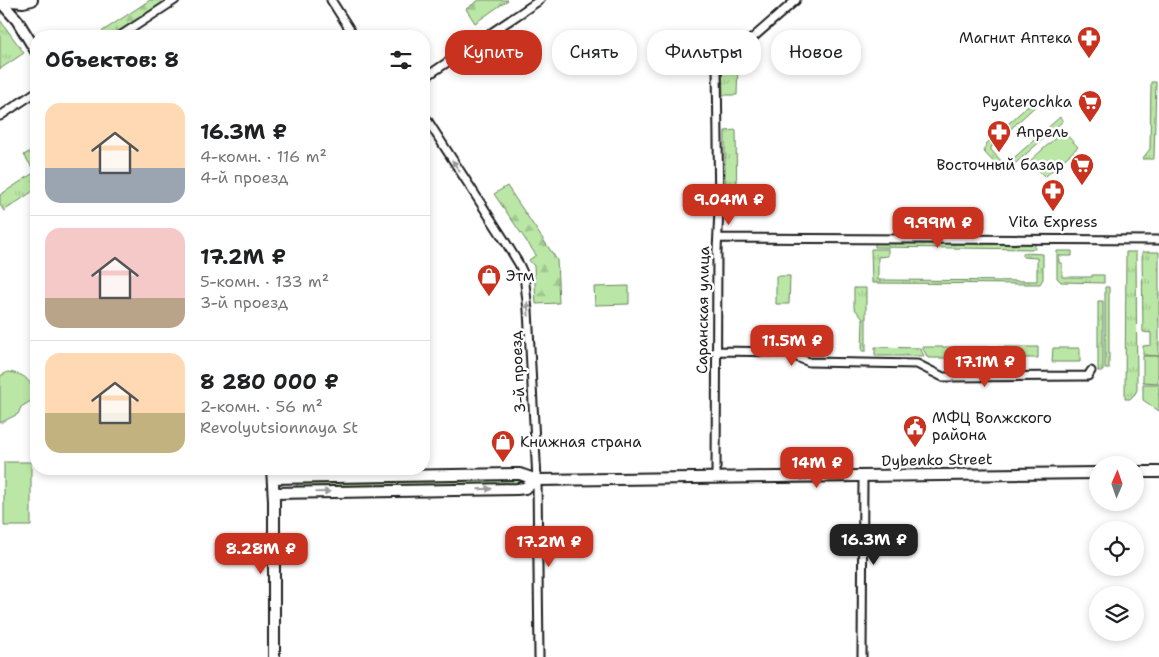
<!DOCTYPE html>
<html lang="ru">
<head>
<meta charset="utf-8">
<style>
  :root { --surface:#fff; --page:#f6f6f6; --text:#202124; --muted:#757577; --line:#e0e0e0; --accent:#c8321e }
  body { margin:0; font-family:"Shantell Sans",sans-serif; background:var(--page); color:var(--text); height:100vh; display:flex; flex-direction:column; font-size:19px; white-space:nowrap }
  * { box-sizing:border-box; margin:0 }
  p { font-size:16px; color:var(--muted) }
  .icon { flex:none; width:28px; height:28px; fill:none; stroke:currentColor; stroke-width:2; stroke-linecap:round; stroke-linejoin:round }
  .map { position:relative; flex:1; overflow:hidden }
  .side { position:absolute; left:30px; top:30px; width:400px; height:445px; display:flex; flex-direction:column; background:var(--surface); border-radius:20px; box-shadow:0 2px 8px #0003 }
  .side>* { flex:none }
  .banner { position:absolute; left:445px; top:30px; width:475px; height:45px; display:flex; gap:10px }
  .needle { width:32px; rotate:2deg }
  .tools { position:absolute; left:1089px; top:456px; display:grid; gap:10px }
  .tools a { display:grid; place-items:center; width:55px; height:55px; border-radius:50%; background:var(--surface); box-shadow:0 2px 8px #0003; font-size:25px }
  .price { position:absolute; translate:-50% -42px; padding:0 11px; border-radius:10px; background:var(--accent); color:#fff; font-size:16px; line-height:32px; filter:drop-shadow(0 1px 2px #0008) }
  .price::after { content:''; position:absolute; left:50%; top:30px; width:15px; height:11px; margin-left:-8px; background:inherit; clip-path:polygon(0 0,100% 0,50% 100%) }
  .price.active { background:#222; color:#fff }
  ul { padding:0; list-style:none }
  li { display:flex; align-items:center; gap:15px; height:125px; padding:0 15px }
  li+li { border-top:1px solid var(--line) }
  li span { display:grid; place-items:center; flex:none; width:140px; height:100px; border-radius:15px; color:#555 }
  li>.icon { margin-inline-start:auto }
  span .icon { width:60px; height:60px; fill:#fffc; stroke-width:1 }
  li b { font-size:21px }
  h2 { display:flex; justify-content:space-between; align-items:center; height:60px; padding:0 15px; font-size:21px }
  .chip { padding:0 18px; border-radius:20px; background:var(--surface); box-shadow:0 2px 8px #0003; font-size:18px; line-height:45px }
  .chip.active { background:var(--accent); color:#fff }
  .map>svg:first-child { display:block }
  .grass { fill:url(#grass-tufts); stroke:#6b8260 }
  .forest { fill:url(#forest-firs); stroke:#6b8260 }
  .park { fill:#bae7a5; stroke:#6b8260 }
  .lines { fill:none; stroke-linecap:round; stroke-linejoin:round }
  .minor-casing { stroke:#1c1c1c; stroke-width:11 }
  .secondary-casing { stroke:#1c1c1c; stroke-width:14 }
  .minor { stroke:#fff; stroke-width:7 }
  .secondary { stroke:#fff; stroke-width:10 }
  .oneway { fill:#999 }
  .labels { text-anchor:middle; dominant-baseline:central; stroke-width:5; stroke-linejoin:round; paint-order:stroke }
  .poi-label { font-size:15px; fill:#1c1c1c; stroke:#fff; text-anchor:start }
  .street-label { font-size:15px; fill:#1c1c1c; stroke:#fff }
</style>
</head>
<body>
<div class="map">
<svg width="1159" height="657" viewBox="0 0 1159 657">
  <defs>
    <pattern id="grass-tufts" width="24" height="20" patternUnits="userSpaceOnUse" patternTransform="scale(1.25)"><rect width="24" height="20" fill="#bae7a5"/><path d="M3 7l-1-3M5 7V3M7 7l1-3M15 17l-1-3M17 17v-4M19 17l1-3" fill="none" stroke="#9fc68d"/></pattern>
    <pattern id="forest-firs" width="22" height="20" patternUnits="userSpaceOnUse" patternTransform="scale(1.25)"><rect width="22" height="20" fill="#bae7a5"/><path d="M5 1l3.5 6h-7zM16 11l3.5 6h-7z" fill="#9fc68d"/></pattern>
  </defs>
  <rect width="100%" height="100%" fill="#fff"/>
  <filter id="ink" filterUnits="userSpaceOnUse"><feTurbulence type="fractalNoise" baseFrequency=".02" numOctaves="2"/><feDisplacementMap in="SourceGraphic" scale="10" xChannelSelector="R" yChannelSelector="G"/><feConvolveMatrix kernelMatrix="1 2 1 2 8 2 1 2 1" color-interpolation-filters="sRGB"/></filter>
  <g filter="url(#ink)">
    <path class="grass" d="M0,20l24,33 -24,16z
      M739,55l1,4 -2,5 -1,31h-14l-1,-26z
      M1151,82h5l-2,77h-12l8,-10z
      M1038,97l3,4 -37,34 -4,-4z
      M1060,117l3,4 -56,50 -4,1 -18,-19 -1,-3 3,-7 11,-9 4,4 -11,9v3l13,14h3z
      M736,130l1,77h-12v-76z
      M29,152l7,10v15l-2,2 2,3v7l-32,22 -4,-6v-10l35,-23 -11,-17z
      M919,225l48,1v7l-49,-1z
      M875,239l15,3 145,1v6l-160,-2z
      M871,249h17v7l-10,1v23l159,1v-23l-14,-1v-4l20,1v25l-3,5 -168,-1z
      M1057,251h15v5h-13v7h3v14h30v-2h12v8l-43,-1 -4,-4z
      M1126,252h10l1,138 -2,4 -5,5h-5z
      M1142,252h17v104l-16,-1v-9l8,-1v-12l-8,-1z
      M1105,287h4v82h-4z
      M854,288h12v63h-4l1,-32 -9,-11z
      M1098,301h5v70h-5z
      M875,347l45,1 4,8h-49z
      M1143,384h16v27l-16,-11z
      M519,478l2,1 1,2 -1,3h-2l-222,4 -1,-2 1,-2 3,-1z"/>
    <path class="forest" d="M150,0h18l-55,36h-18z
      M479,0h29l-33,23 -9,-14z
      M507,186l50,74 2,43 -23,1 -2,-38 -5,-6 7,-5 -42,-61z"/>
    <path class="park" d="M1063,131l15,16 -33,30 -15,-16z
      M776,276h14l-1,28h-13z
      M629,286v18l-34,1 -1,-18z
      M922,347h116v11h-110z
      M1053,348h27v14h-28z
      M1143,356h15v27l-15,-1z
      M8,372c13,2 17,3 24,14 2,5 3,8 2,13l-13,8 -3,7 -18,9v-47z
      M4,462h27v64h-27z"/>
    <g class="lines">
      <g class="minor-casing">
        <path id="minor" d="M331,0l23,36
          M120,36l55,-36
          M424,78l116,-78
          M424,115l81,126 14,23 5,11 4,35 9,170 2,177
          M0,116l36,-24
          M718,238l441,2
          M716,351l68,1 25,10 108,2 26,13 145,-1 3,-5
          M716,477l1,-226 2,-41 -2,-141 79,-69
          M862,657l1,-181"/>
      </g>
      <g class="secondary-casing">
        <path id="secondary" d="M0,0l23,2 9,-2
          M0,1l17,19 19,31
          M272,469l2,31v157
          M1135,472h24
          M273,478l241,-4h6l17,6 561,-7
          M274,493l243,-4 8,-1 12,-8"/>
      </g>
      <use href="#minor" class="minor"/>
      <use href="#secondary" class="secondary"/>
    </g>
    <defs><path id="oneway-solid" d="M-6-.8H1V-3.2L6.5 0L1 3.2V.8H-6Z" transform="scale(1.25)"/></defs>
    <g class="oneway">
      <use href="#oneway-solid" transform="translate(456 166) rotate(-123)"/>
      <use href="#oneway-solid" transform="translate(528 309) rotate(-95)"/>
      <use href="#oneway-solid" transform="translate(485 489) rotate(-1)"/>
      <use href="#oneway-solid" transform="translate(323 492) rotate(-1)"/>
    </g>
  </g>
  <defs>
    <g id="pharmacy-pin" transform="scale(1.25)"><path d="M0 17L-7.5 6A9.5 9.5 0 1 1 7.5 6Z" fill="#c8321e" stroke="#fff"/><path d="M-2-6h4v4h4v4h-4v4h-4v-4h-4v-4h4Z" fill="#fff"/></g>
    <g id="supermarket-pin" transform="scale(1.25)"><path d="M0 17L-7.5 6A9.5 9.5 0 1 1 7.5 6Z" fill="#c8321e" stroke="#fff"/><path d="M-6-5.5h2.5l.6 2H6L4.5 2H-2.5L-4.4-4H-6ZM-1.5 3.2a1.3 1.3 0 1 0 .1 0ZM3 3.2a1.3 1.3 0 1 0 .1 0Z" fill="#fff"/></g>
    <g id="shop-pin" transform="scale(1.25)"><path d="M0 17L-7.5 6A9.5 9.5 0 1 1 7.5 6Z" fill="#c8321e" stroke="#fff"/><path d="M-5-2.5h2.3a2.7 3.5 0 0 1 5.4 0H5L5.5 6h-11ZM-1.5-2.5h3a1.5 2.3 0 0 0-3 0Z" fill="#fff"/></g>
    <g id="civic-pin" transform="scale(1.25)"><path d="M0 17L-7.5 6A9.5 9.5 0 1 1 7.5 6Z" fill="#c8321e" stroke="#fff"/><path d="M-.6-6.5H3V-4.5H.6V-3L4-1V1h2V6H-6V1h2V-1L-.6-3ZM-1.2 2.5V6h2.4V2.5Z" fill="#fff"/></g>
  </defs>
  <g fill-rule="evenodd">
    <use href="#pharmacy-pin" x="1089" y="38"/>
    <use href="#supermarket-pin" x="1090" y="102"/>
    <use href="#pharmacy-pin" x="999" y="132"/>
    <use href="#supermarket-pin" x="1082" y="165"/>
    <use href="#pharmacy-pin" x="1053" y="191"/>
    <use href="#shop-pin" x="489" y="276"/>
    <use href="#civic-pin" x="915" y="427"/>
    <use href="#shop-pin" x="503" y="442"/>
  </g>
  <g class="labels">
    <g class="poi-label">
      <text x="1072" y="38" text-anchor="end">Магнит Аптека</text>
      <text x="1072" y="102" text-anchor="end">Pyaterochka</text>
      <text x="1016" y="132">Апрель</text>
      <text x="1064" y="165" text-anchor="end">Восточный базар</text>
      <text x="1053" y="222" text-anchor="middle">Vita Express</text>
      <text x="506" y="276">Этм</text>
      <text x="932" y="418">МФЦ Волжского<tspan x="932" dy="17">района</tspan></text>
      <text x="520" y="442">Книжная страна</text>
    </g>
    <g class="street-label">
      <text transform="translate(703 310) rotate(-89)">Саранская улица</text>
      <text transform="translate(518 372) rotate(-93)">3-й проезд</text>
      <text transform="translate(937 460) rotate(-1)">Dybenko Street</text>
    </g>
  </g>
</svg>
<div class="tools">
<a><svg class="needle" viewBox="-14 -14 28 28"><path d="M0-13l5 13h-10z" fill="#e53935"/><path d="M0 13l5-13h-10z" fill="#757577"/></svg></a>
<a><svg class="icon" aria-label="locate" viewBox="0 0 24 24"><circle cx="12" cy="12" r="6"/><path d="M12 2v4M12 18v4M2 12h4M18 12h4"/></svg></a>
<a><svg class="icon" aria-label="layers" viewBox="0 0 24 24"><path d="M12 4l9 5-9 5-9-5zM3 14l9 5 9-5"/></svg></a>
</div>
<b class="price" style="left:729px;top:226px">9.04M ₽</b>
<b class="price" style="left:938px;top:249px">9.99M ₽</b>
<b class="price" style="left:792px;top:367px">11.5M ₽</b>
<b class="price" style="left:985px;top:388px">17.1M ₽</b>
<b class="price" style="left:817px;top:489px">14M ₽</b>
<b class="price active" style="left:874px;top:566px">16.3M ₽</b>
<b class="price" style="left:549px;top:568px">17.2M ₽</b>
<b class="price" style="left:261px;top:575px">8.28M ₽</b>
<div class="banner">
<a class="chip active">Купить</a>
<a class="chip">Снять</a>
<a class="chip">Фильтры</a>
<a class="chip">Новое</a>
</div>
<section class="side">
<h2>Объектов: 8<svg class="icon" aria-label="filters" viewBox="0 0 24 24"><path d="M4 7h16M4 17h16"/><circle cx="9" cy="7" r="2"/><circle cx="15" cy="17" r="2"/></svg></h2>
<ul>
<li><span style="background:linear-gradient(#ffd9b3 65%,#9aa5b1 0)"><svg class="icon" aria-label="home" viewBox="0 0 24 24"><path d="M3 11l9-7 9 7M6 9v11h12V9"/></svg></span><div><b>16.3M ₽</b><p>4-комн. · 116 m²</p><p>4-й проезд</p></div></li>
<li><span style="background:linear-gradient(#f6c9c9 70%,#b9a48a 0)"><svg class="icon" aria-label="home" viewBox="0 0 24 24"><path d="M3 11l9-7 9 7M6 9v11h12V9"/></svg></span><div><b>17.2M ₽</b><p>5-комн. · 133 m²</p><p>3-й проезд</p></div></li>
<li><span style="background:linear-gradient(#ffd9b3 60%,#c2b280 0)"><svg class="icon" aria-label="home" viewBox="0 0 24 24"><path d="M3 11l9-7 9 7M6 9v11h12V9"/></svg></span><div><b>8 280 000 ₽</b><p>2-комн. · 56 m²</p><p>Revolyutsionnaya St</p></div></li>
</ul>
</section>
</div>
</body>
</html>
